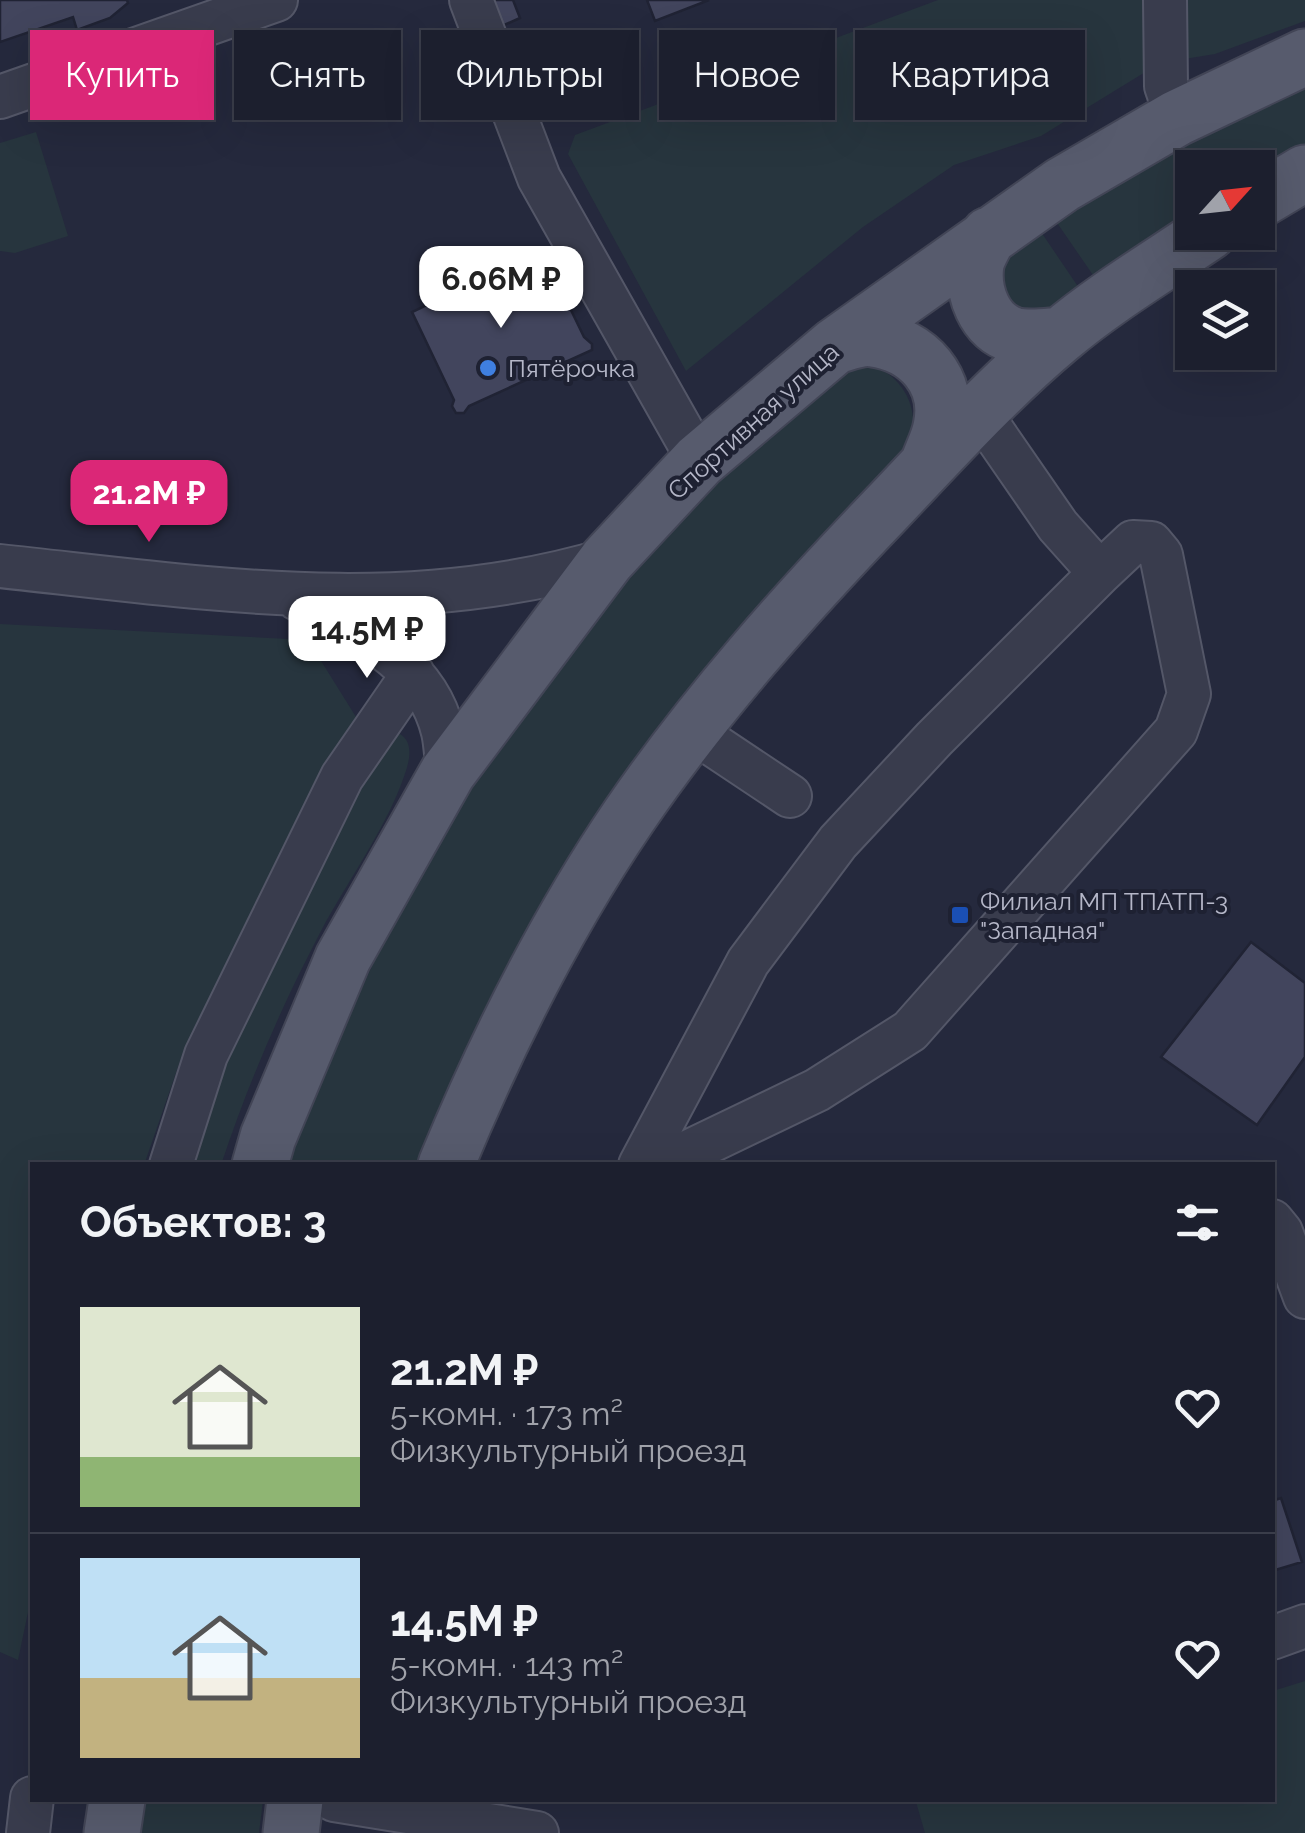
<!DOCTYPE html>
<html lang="ru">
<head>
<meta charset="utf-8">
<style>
  :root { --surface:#1c1f2e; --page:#292c3a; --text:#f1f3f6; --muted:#a0a2aa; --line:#3a3d4a; --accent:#db2777 }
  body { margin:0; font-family:Raleway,sans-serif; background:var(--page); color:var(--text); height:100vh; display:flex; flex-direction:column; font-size:38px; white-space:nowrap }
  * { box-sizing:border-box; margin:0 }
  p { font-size:32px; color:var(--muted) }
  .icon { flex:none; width:55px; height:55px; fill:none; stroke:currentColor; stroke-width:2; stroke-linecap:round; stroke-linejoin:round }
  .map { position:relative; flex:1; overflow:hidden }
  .panel { position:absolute; left:30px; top:1162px; width:1245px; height:640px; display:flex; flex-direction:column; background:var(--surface); border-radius:0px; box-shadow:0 10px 40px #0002,0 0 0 2px var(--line) }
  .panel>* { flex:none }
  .top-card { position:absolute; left:30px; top:30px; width:1245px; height:90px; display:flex; gap:20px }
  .needle { width:65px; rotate:63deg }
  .tools { position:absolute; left:1175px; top:150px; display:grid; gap:20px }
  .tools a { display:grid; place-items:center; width:100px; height:100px; border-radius:0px; background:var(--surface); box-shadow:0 10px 40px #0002,0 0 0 2px var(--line); font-size:50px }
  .price { position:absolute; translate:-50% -85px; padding:0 22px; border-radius:20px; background:#fff; color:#222; font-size:32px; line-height:65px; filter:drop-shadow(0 2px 5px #0008) }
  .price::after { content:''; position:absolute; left:50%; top:60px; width:30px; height:22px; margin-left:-15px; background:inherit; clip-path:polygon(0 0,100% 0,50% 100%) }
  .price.current { background:var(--accent); color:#fff }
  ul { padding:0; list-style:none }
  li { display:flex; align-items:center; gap:30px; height:250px; padding:0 50px }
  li+li { border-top:2px solid var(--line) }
  li span { display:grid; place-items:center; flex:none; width:280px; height:200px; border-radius:0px; color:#555 }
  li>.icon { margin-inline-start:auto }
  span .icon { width:120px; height:120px; fill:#fffc; stroke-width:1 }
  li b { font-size:42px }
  h2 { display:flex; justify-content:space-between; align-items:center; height:120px; padding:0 50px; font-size:42px }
  .chip { padding:0 35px; border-radius:0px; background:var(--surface); box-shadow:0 10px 40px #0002,0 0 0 2px var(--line); font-size:35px; line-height:90px }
  .chip.current { background:var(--accent); color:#fff }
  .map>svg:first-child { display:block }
  .green { fill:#27353e }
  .building { fill:#42455d; stroke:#202334; stroke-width:2.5 }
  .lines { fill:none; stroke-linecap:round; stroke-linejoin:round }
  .minor-casing { stroke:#545768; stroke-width:46 }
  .major-casing { stroke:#424556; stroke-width:59 }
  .minor { stroke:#393c4d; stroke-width:42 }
  .major { stroke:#575b6d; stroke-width:55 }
  .shop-dot { fill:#3f7fe0; stroke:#1e2132; stroke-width:4 }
  .transit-dot { fill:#1a4fb4; stroke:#1e2132; stroke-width:4 }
  .labels { text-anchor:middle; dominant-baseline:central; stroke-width:8; stroke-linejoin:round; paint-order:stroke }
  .poi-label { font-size:25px; fill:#b5b7c8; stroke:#1e2132; text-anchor:start }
  .street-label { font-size:25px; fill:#b5b7c8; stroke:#1e2132 }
</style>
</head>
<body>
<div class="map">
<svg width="1305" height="1833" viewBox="0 0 1305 1833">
  <rect width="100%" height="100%" fill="#25293d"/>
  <path class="green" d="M938,0h367v21l-90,33 -55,9 -119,73 -87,29 -91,62 -177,144 -118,-217 7,-19z
    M1305,79v67l-47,27v-5h-66v46l-97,64 -42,-61z
    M36,132l32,104 -53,17 -15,-2v-108z
    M1037,226l42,62 -31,23 -35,2 -21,-46z
    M869,364c35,12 52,45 41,81l-214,238 -69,87 -80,129 -76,138 -56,128h-124l-2,-13 4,-13 85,-186 83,-154 83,-124 157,-189 139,-119z
    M0,624l308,16 48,77 -171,330 -41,118h-112v428l-14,67 -18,-8z
    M400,734c16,10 8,32 2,48 -18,49 -56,102 -81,149 -40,76 -73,153 -100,234h-42l36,-95 147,-301 33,-34z
    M1305,1681v152h-380l-9,-31 5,-2h351l1,-109z
    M144,1800h119l-4,33h-120z"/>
  <path class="building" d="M0,0h127l1,3 -18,15 -33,12 -4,-13 -73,25z
    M492,0h21l7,18 -18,8z
    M647,0h62l-54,21z
    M542,250l42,87 8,7v6l-123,56 -5,7h-8l-4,-7 2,-6 -42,-88z
    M1251,942l54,41v74l-48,68 -96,-68z
    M1281,1498l21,64 -30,9v-70z"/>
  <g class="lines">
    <g class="minor-casing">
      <path id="minor" d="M471,0l68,178 160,283
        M1165,0l1,86 11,32
        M0,97l276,-97
        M0,566c207,22 402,55 607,-6
        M296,598c59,32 130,62 147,134 3,13 3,27 5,40
        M691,730l99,66
        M171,1165l35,-110 136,-278 71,-103
        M640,1165l108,-203 90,-120 96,-103 166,-166
        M661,1165l156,-75 93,-59 266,-300 13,-37 -28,-139 -10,-12 -18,-1 -33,31 -42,-47 -78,-113
        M1272,1221l9,11 24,65
        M1272,1638l33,-12
        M334,1800l203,33
        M28,1833l4,-35"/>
    </g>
    <g class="major-casing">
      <path id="major" d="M1258,201l47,-28
        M989,235c-4,9 -11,19 -13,29 -4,28 8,62 37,71 15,4 33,1 48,0
        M835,346c12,-3 26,-9 38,-7 45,6 78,42 68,88 -2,12 -9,25 -13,37
        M260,1165l8,-28 75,-179 105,-186 159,-212 92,-99 136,-115 227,-161 115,-67 128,-61
        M446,1165c50,-121 109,-240 183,-349 75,-110 166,-212 258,-308 55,-58 111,-120 172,-171 46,-39 100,-71 150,-105
        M112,1833l5,-33
        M291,1833l4,-33"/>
    </g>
    <use href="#minor" class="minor"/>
    <use href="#major" class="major"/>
  </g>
  <circle class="shop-dot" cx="488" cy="368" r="10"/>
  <rect class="transit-dot" x="950" y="905" width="20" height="20" rx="5"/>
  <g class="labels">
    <g class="poi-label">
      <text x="508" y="368">Пятёрочка</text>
      <text x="980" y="901">Филиал МП ТПАТП-3<tspan x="980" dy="29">"Западная"</tspan></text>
    </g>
    <g class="street-label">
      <text transform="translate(753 421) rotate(-42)">Спортивная улица</text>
    </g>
  </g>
</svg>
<div class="tools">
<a><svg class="needle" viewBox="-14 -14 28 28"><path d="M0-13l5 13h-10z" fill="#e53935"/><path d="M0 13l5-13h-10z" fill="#a0a2aa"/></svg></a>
<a><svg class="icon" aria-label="layers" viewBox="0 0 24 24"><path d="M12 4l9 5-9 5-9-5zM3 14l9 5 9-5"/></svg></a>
</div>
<b class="price" style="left:501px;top:331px">6.06M ₽</b>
<b class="price current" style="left:149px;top:545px">21.2M ₽</b>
<b class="price" style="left:367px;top:681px">14.5M ₽</b>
<div class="top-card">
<a class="chip current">Купить</a>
<a class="chip">Снять</a>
<a class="chip">Фильтры</a>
<a class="chip">Новое</a>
<a class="chip">Квартира</a>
</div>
<section class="panel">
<h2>Объектов: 3<svg class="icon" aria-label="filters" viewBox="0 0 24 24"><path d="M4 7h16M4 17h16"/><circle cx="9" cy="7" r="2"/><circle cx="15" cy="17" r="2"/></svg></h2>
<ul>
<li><span style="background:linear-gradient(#dfe7d0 75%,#8fb573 0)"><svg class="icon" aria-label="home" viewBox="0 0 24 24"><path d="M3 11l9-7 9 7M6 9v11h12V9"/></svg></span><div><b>21.2M ₽</b><p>5-комн. · 173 m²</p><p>Физкультурный проезд</p></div><svg class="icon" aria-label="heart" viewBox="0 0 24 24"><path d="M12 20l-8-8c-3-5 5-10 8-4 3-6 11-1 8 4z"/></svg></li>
<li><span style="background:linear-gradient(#bfe0f5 60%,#c2b280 0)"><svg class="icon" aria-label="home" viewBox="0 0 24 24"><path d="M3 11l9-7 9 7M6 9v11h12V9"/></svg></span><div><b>14.5M ₽</b><p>5-комн. · 143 m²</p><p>Физкультурный проезд</p></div><svg class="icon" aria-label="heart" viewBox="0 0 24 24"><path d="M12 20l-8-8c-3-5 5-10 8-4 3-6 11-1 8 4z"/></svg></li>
</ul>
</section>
</div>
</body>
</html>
